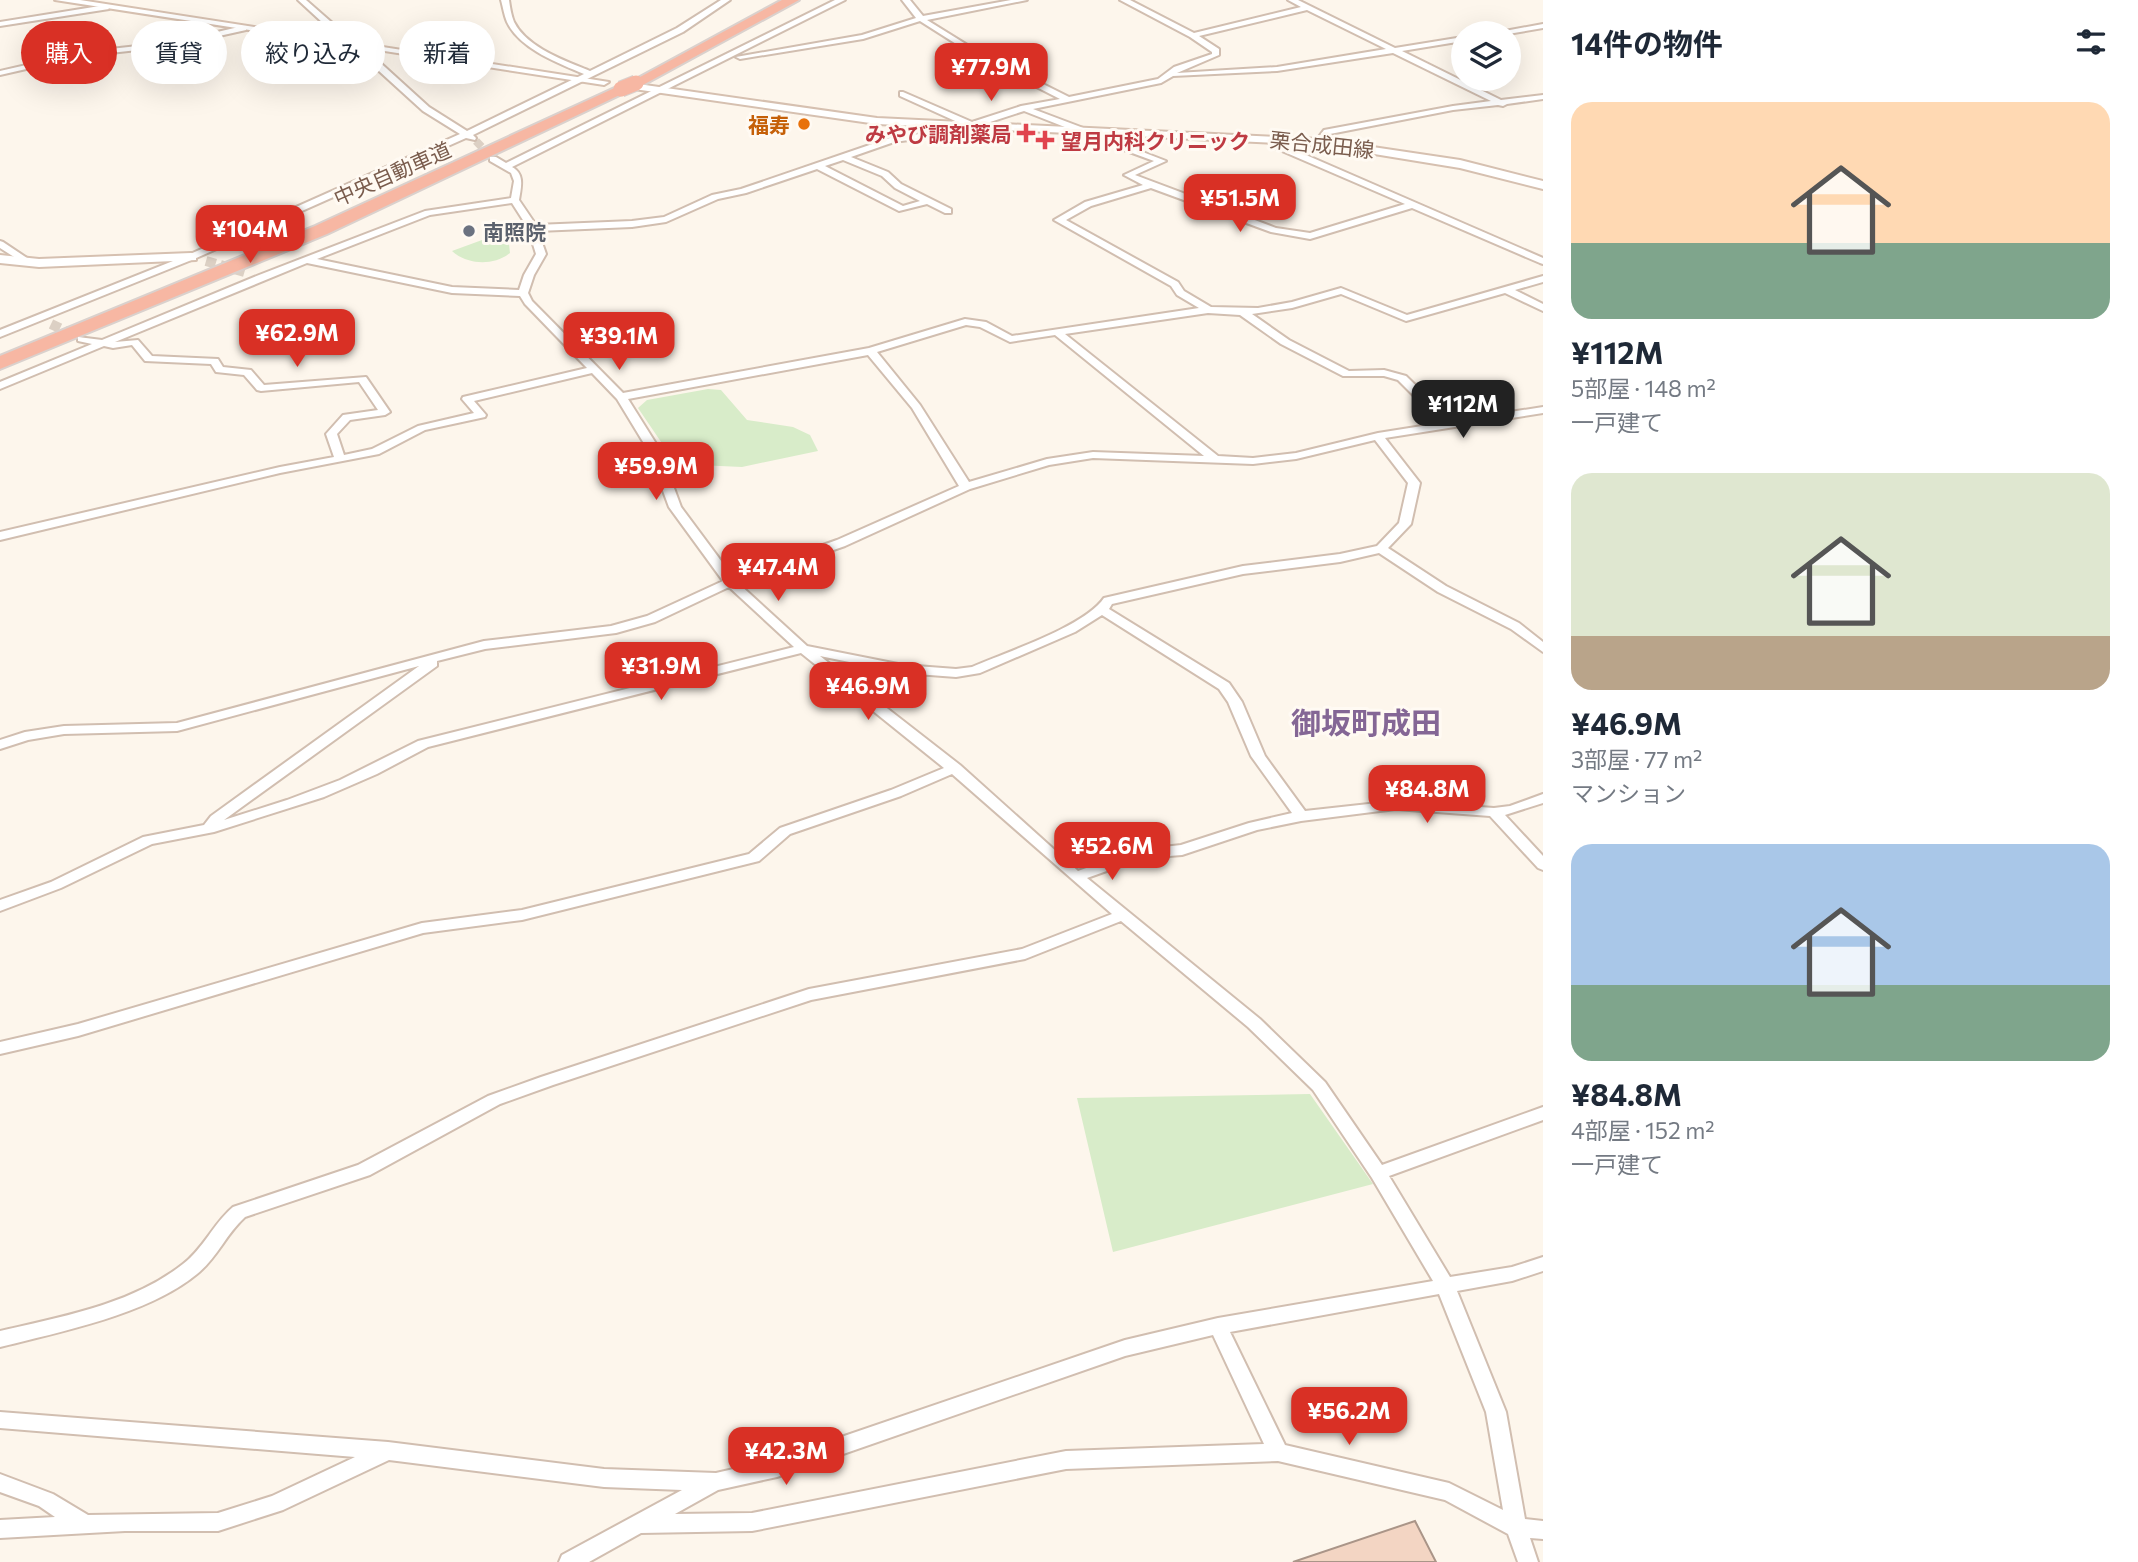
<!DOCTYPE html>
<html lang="ja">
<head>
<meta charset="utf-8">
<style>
  :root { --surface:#fff; --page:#f2f2f3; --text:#1f2937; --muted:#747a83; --accent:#d93025 }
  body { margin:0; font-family:Commissioner,"Noto Sans JP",sans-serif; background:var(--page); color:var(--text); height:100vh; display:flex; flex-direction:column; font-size:26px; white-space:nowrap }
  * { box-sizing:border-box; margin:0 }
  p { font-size:23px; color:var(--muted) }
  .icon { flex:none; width:38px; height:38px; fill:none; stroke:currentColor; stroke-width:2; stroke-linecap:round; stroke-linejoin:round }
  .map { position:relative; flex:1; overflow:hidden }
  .sheet { display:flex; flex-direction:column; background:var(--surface); width:595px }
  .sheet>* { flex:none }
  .hud { position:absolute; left:21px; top:21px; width:665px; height:63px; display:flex; gap:14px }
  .fabs { position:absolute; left:1451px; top:21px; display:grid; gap:14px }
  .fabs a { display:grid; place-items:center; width:70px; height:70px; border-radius:50%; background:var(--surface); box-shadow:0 7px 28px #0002; font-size:35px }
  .price { position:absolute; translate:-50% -60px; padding:0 16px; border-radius:14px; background:var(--accent); color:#fff; font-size:23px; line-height:46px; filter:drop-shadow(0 2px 4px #0008) }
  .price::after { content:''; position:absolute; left:50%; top:42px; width:21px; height:16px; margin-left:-10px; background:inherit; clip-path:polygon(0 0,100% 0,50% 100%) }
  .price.current { background:#222; color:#fff }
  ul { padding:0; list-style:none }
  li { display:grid; align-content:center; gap:14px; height:371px; padding:0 28px }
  li span { display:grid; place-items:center; height:217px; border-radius:21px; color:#555 }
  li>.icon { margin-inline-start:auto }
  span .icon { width:126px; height:126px; fill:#fffc; stroke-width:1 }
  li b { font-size:30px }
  h2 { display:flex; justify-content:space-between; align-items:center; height:84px; padding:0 28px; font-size:30px }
  .tag { padding:0 24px; border-radius:32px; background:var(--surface); box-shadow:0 7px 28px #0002; font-size:24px; line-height:63px }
  .tag.current { background:var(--accent); color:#fff }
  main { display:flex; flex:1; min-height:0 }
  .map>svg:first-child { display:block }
  .green { fill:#d8ecc9 }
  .building { fill:#f3d5c3; stroke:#aa9588; stroke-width:2 }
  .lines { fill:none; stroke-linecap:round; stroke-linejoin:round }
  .street-tunnel-far1 { stroke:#dcd0c4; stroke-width:8; stroke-dasharray:8 4.5; stroke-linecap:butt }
  .street-tunnel { stroke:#dcd0c4; stroke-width:10; stroke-dasharray:10 5; stroke-linecap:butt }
  .street-casing { stroke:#d1beb0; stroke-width:4 }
  .secondary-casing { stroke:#d6c0b0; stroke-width:4 }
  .highway-casing { stroke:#dad1cd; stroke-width:4 }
  .street { fill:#fff; fill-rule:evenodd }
  .secondary { fill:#fff; fill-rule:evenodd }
  .highway { fill:#f7b7a3; fill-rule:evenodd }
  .highway-bridge-casing { stroke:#dad1cd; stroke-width:17; stroke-linecap:butt }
  .highway-bridge { stroke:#f7b7a3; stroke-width:15 }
  .food-dot { fill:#e8710a; stroke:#fffaf3; stroke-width:2.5 }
  .health-dot { fill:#e0444e; stroke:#fffaf3; stroke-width:2.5 }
  .worship-dot { fill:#6b7280; stroke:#fffaf3; stroke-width:2.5 }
  .labels { text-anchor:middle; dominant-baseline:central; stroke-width:6; stroke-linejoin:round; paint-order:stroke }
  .far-food-label { font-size:21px; font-weight:bold; fill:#c56008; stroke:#fffaf3; text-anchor:end }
  .far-health-label { font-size:21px; font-weight:bold; fill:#be3a42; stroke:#fffaf3; text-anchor:end }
  .far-street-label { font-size:21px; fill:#7a5c4d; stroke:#fffaf3 }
  .far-worship-label { font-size:21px; font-weight:bold; fill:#5b616d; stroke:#fffaf3; text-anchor:start }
  .quarter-label { font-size:30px; font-weight:bold; fill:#846695; stroke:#fffaf3 }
</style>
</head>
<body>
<main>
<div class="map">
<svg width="1543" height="1562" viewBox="0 0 1543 1562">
  <rect width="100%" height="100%" fill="#fdf6ec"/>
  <path class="green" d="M482,240l27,4 1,9c-16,13 -43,12 -58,-2z
    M708,389l13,1 26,30 46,7 17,8 8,16 -76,16 -66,-3 -38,-56 9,-8z
    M1310,1094l63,90 -260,68 -36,-154z"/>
  <path class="building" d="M1415,1521l21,41h-143z"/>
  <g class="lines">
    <path class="street-tunnel-far1" d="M476,141l17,18"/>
    <path class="street-tunnel" d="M206,261l42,12
      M51,324l27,13"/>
    <g class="street-casing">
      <path id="street" d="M298,0h8l48,42v4h-6z
        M501,0h8c1,7 2,15 5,22 13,26 52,39 76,49l87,-43 44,-28h9l-47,32 -210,103 3,3 -1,2 -9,-2 -272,121 -194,78v-7l188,-75 272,-121 -37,-23 -66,-60v-8h6l1,5 65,59 38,24 117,-57c-26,-11 -64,-25 -77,-52 -3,-7 -4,-15 -6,-22z
        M835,0h10l-333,167c13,7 9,20 7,33l17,25 96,-4 32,-4 48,-22 29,-6 149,-51 59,-8 15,-5 -64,-29v-4h3l69,30 49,-16 39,-7 -88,-45 -52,-33 -57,18 -123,20 -4,-2 126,-22 54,-17 -14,-18h8l13,16 88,-16h16l-100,20 50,31 92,46 89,-18 16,-12 38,-13v-2l-22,-15 -70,-37h10l64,33 107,-26 -13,-7h10l97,48 68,-11v4l-61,10 99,49 42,-5v4l-36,5 -4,2 -5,-1 -45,5 -123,24 -11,11 -4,-3 9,-12 129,-24 38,-5 -98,-48 -116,18 -104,5 -12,7 -128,26 53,20v4h-6l-56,-22 -71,23 -59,8 -43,15 37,15 13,12 50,25v4h-6l-18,-9 -28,7 -82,-42 -71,24 -28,6 -52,23 -34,5 -94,4 8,23 -12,21 -6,18 4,8 91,92 246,-45 96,-29 21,3 26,14 187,-28 -22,-13 -6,-9 -117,-66 31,-18 58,-17 -19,-10 30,-14 -57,-21 -1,-9 4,-2 4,2v6l62,24 -31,14 141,53 34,5 95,-29 -130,-56 -1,-2 9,-11 4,3 -4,7 260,113v6l-3,-1 -128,-55 -102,31 -39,-7 -120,-44 -60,18 -25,14 112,62 6,9 27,16 47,1 34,-6 49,-14 66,27 136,-39v6l-28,8 28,14v7l-38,-18 -99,28 -65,-27 -49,14 -40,6 37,26 60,31 35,-1 22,6 46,45 91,-14v6l-158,25 35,45 -9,41 -23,24 58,38 73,37 24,19v10l-32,-23 -73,-37 -59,-39 -39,9 -97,12 -131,30 -3,5 120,74 13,19 23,54 40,55 91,-10 98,7 16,-2 33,-12v9l-38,12 38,41v14l-5,-2 -48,-52 -94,-7 -95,12 -44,9 -75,25 -39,3 -56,20 173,141 65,63 57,83 161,-58v13l-154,56 61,101 62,-10 31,-10v14l-31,10 -55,10 49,121 19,107 18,2v18l-13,-1 8,24h-20l-10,-28 -63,-34 -167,-39 -212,8 -314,62 -111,2 -52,29h-30l3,-7 120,-65 -78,-3 -215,-27 -106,50 -65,21h-93l-125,7v-18l55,-3 -16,-11 -39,-14v-18l53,20 35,21 130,-2 54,-17 83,-39 -355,-29v-16l388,30 216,27 112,4 61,-14 348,-119 93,-22 215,-37 -61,-103 -59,-88 -65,-63 -127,-106 -96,38 -214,41 -258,85 -53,19 -130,71 -125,42c-19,17 -28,41 -48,57 -48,40 -137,58 -197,73v-16c61,-14 133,-27 183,-67 21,-16 30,-40 50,-57l125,-42 130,-69 53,-19 268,-88 213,-40 90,-35 -160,-140 -51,22 -111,38 -31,27 -237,59 -99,13 -345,103 -78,18v-12l78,-18 344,-101 100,-13 227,-56 31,-26 111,-38 53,-22 -143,-115 -373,94 -51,27 -53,23 -110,35 -62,12 -91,44 -61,23v-11l51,-18 92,-45 61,-12 7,-9 208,-150 -242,65 -113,3 -36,6 -28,9v-9l25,-8 39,-6 113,-3 307,-82 127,-15 36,-10 76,-35 -54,-74 -21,-57 -31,-51 -25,-26 -118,28 12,14 -1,2 -60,13 -46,24 -99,19 -280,67v-8l280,-65 54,-10 -8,-23 17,-19 35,-5 -19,-28 -98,9 -4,-1 -13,-15 -28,-3 -5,-8 -66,-3 -13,-16 -19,3 -9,-2 -104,43v-7l92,-38 -14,-3v-4l24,3 157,-65 166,-64 86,-13 3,-17 -3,-8 -21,-12v-4h6l10,6zM1307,10l79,39 -109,18 -100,6 42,-18v-6l-20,-13zM843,160l39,16 13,12 25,13 -17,5 -78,-40zM512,203l16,25 8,26 -12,21 -5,15 -67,-3 -135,-28 113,-44zM307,263l145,30 68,3 5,8 62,64 -124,29 -1,2 12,14 -56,13 -46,23 -28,6 -7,-21 13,-14 35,-5 5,-3 -24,-35 -102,8 -13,-15 -28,-3 -5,-8 -66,-3 -14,-16 -23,2zM1208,313l32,2 41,29 62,32h41l14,4 43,43 -63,10 -82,20 -43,5 -35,-2 -153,-122zM966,325l14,2 30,15 45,-7 149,121 -111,-4 -46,7 -78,23 -49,-77 -43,-53zM868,355l44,53 47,78 -122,54 -104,37 -52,-70 -21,-57 -32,-51zM1375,440l33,43 -9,40 -22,23 -37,8 -97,12 -139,32c-20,29 -98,54 -132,69l-16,2 -53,-4 -96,-19 -69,-63 107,-37 125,-57 79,-24 44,-7 160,6 43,-5zM729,587l65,60 -376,94 -78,39 -53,20 -63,20 213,-154v-5l48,-12 131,-16 39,-11zM1102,615l117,74 9,13 23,54 41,57 -43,10 -68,22 -45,5 -58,21 -118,-106 -140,-109 83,17 53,4 24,-4 95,-41zM1439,1294l47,118 17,98 -54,-27 -164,-38 -55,-113zM1213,1335l51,109 -198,7 -314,62 -77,1 43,-24 59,-13 348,-121z
        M106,5l3,4 -109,17v-4z
        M1543,24v4l-35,6 -14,-1z
        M243,26h3v4l-72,16 -91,10 -83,19v-4l83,-19 91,-10z
        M0,241l3,1 27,18 -8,2 -22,-14z"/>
    </g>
    <g class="secondary-casing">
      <path id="secondary" d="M55,0h25l529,82 -5,3z
        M638,84l239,34 442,21 141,21 83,21v8l-83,-21 -141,-23 -442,-21 -243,-35 -1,-2z
        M191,253l5,1v6l-157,7 -39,-4v-8l39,4z"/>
    </g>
    <g class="highway-casing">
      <path id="highway" d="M782,0h17l-158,86h-10l-2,-3z
        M621,85l5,1v6l-299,142 -327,135v-13l315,-130z"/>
    </g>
    <use href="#street" class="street"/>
    <use href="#secondary" class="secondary"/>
    <use href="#highway" class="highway"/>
    <g class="highway-bridge-casing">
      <path id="highway-bridge" d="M621,89l15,-6"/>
    </g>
    <use href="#highway-bridge" class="highway-bridge"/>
  </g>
  <circle class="food-dot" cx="804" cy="124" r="7"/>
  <g class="health-dot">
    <path d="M1022.5 122.5h7v7h7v7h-7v7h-7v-7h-7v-7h7z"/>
    <path d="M1041.5 129.5h7v7h7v7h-7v7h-7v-7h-7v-7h7z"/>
  </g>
  <circle class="worship-dot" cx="469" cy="231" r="7"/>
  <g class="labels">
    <g class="far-food-label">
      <text x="790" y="124">福寿</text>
    </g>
    <g class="far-health-label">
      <text x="1012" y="133">みやび調剤薬局</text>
      <text x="1061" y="140" text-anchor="start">望月内科クリニック</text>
    </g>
    <g class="far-street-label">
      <text transform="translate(1322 144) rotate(6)">栗合成田線</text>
      <text transform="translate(392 173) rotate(-24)">中央自動車道</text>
    </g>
    <g class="far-worship-label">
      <text x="483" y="231">南照院</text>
    </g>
    <g class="quarter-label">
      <text x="1366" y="721">御坂町成田</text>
    </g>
  </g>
</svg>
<div class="fabs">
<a><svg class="icon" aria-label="layers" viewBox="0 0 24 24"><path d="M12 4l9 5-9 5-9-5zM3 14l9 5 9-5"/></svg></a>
</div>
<b class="price" style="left:991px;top:103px">¥77.9M</b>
<b class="price" style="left:1240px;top:234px">¥51.5M</b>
<b class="price" style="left:250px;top:265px">¥104M</b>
<b class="price" style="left:297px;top:369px">¥62.9M</b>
<b class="price" style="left:619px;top:372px">¥39.1M</b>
<b class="price current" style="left:1463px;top:440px">¥112M</b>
<b class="price" style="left:656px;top:502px">¥59.9M</b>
<b class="price" style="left:778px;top:603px">¥47.4M</b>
<b class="price" style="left:661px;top:702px">¥31.9M</b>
<b class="price" style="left:868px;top:722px">¥46.9M</b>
<b class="price" style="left:1427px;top:825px">¥84.8M</b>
<b class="price" style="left:1112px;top:882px">¥52.6M</b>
<b class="price" style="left:1349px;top:1447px">¥56.2M</b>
<b class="price" style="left:786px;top:1487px">¥42.3M</b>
<div class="hud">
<a class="tag current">購入</a>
<a class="tag">賃貸</a>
<a class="tag">絞り込み</a>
<a class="tag">新着</a>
</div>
</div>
<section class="sheet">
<h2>14件の物件<svg class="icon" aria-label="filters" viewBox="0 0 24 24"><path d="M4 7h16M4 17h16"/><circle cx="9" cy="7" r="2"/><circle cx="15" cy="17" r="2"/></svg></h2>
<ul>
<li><span style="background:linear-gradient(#ffd9b3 65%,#7fa58c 0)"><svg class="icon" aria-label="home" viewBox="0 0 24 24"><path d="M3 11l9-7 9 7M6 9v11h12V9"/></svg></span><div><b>¥112M</b><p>5部屋 · 148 m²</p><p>一戸建て</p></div></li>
<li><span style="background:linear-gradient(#dfe7d0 75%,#b9a48a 0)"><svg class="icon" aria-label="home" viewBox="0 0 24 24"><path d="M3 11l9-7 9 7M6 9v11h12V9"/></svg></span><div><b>¥46.9M</b><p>3部屋 · 77 m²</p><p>マンション</p></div></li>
<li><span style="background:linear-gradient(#a9c7e8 65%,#7fa58c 0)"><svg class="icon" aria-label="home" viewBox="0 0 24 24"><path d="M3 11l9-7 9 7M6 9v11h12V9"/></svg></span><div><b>¥84.8M</b><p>4部屋 · 152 m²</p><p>一戸建て</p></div></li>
</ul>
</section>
</main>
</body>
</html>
